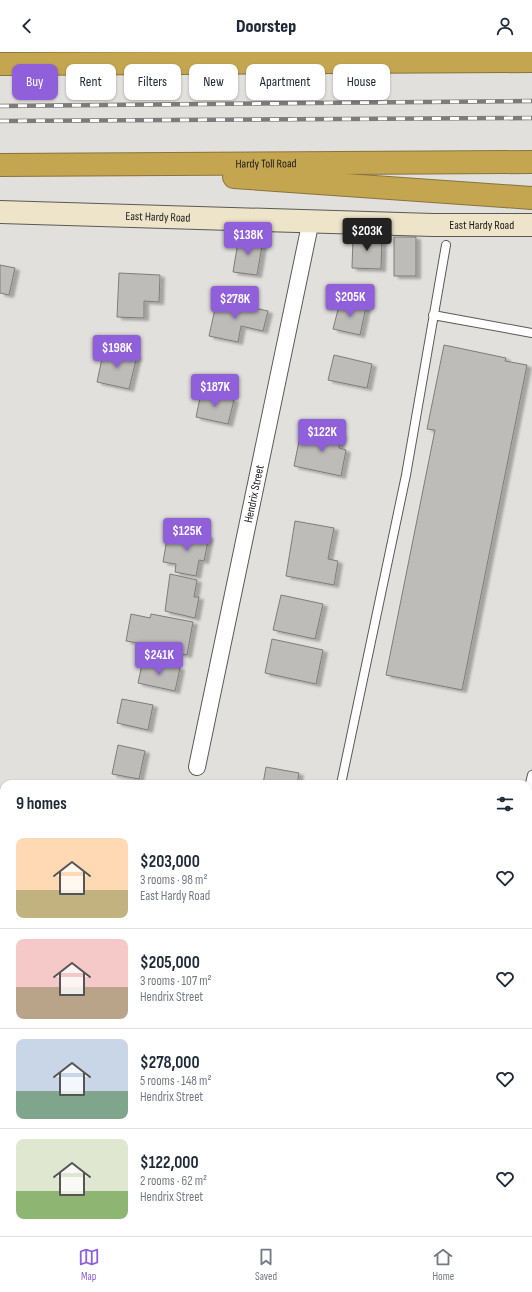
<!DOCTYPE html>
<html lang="en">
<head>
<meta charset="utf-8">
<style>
  :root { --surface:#fff; --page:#f2f2f3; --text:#1f2937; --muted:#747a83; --line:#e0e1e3; --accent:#8f60d9 }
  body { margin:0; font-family:"Sofia Sans Condensed",sans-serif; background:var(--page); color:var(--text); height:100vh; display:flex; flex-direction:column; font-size:15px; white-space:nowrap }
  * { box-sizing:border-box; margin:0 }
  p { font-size:13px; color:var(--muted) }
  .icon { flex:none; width:22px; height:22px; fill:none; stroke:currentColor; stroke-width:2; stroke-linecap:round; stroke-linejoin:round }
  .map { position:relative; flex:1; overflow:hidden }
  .panel { position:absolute; left:0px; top:728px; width:532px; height:456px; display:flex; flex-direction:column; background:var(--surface); border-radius:12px 12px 0 0; box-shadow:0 1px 3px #0004 }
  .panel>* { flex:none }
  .banner { position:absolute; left:12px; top:12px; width:508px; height:36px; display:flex; gap:8px }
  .price { position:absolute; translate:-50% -34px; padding:0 9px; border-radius:4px; background:var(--accent); color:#fff; font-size:13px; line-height:26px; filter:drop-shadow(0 1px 2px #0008) }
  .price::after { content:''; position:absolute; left:50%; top:24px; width:12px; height:9px; margin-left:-6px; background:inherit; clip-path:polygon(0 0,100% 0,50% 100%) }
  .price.active { background:#222; color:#fff }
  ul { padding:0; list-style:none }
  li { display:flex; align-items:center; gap:12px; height:100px; padding:0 16px }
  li+li { border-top:1px solid var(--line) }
  li span { display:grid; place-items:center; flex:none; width:112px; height:80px; border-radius:8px; color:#555 }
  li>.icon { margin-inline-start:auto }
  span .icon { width:48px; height:48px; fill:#fffc; stroke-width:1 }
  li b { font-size:17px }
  h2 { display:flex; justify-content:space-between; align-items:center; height:48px; padding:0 16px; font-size:17px }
  .pill { padding:0 14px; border-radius:8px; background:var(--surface); box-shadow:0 1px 3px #0004; font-size:14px; line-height:36px }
  .pill.active { background:var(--accent); color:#fff }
  header { display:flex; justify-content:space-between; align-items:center; height:52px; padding:0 16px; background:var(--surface); font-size:18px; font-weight:800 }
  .tab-bar { display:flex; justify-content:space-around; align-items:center; height:56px; border-top:1px solid var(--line); background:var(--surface); font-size:11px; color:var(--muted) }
  .tab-bar a { display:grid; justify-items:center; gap:2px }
  .tab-bar .active { color:var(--accent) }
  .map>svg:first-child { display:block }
  .building { fill:#bdbcb9; stroke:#7e7d7a; filter:url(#shadow) }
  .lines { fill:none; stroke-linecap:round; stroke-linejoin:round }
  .lane-casing { stroke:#5a5956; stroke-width:10 }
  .street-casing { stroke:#5a5956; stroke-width:18 }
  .secondary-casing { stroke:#5a5956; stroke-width:24 }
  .highway-casing { stroke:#88743c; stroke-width:24 }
  .lane { stroke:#fff; stroke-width:8 }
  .street { stroke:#fff; stroke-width:16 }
  .secondary { stroke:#ede4ca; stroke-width:22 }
  .highway { stroke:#c4a550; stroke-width:22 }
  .rail-casing { stroke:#7d7c7a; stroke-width:4.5 }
  .rail { stroke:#fff; stroke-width:3; stroke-dasharray:9; stroke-linecap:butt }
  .labels { text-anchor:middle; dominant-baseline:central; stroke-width:3; stroke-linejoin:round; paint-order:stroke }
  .street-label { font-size:12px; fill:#1a1918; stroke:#fff }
</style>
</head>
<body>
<header><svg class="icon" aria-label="back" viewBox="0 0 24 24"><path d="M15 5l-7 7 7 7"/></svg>Doorstep<svg class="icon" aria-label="person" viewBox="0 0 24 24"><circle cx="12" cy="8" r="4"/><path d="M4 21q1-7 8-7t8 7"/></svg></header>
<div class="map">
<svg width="532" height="1184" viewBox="0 0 532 1184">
  <defs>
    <filter id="shadow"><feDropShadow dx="4.5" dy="2.5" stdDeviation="1" flood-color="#0004"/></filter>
  </defs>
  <rect width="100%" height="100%" fill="#e1e0dd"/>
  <path class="building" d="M239,184l24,4 -6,35 -24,-3z
    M353,184h29l-1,33 -29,-1z
    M394,185h22v39h-22z
    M0,213l15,3 -6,27 -9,-2z
    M119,221l41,2 -1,27 -15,-1v17l-27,-1z
    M217,248l51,11 -5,20 -22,-5 -3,16 -29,-6z
    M340,250l26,5 -6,28 -27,-6z
    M444,293l62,13 -1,3 22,4 -65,325 -76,-15 49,-245 -8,-1z
    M104,297l33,7 -8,33 -32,-7z
    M334,303l38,9 -5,24 -39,-8z
    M201,341l33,7 -6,24 -32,-7z
    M316,376l26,6 -3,14 7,2 -5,26 -47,-10 5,-25 14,3z
    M295,469l39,7 -6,31 10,2 -4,24 -48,-9z
    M181,479l28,5 -5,25 -5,-1 -3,16 -21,-4 1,-8 -13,-2 4,-23 12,3z
    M170,522l27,6 -3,17h5l-4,21 -30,-7z
    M281,543l42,9 -8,35 -42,-9z
    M131,562l19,4 1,-4 42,8 -6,33 -42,-8v-3l-19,-3z
    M272,587l51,11 -7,34 -51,-11z
    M143,608l37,8 -5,23 -37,-8z
    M122,647l31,6 -5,25 -31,-7z
    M118,693l27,6 -6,28 -27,-5z
    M266,715l33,6 -2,11h-34z
    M0,755l4,1v18l-4,-1z
    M132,1180h27l-1,4h-27z
    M179,1180h26v4h-27z
    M232,1180h33l-1,4h-33z
    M337,1180h21l-1,4h-21z"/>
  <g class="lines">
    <g class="lane-casing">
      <path id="lane" d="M433,263l99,18
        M341,732l65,-309 40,-230
        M528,740l4,-17
        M0,780l4,1
        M0,856l4,1"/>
    </g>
    <g class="street-casing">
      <g id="street">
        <path id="s1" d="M197,715l114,-547"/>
      </g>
    </g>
    <g class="secondary-casing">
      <g id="secondary">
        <path id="s2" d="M0,160l433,13h99"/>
      </g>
    </g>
    <g class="highway-casing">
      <g id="highway">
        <path d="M0,12l532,-3"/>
        <path id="s3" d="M0,113l532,-3"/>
        <path d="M234,125l298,21"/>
      </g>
    </g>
    <use href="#lane" class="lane"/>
    <use href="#street" class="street"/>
    <use href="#secondary" class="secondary"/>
    <use href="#highway" class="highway"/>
    <g class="rail-casing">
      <path id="rail" d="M0,54l532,-5
        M0,69l532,-3"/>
    </g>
    <use href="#rail" class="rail"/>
  </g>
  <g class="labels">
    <g class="street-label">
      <text stroke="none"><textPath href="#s3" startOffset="266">Hardy Toll Road</textPath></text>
      <text stroke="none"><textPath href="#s2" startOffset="158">East Hardy Road</textPath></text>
      <text stroke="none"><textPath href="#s2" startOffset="482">East Hardy Road</textPath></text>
      <text stroke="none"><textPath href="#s1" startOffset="279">Hendrix Street</textPath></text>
    </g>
  </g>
</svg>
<b class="price active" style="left:367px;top:200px">$203K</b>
<b class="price" style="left:248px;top:204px">$138K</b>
<b class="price" style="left:350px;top:266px">$205K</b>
<b class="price" style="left:235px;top:268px">$278K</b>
<b class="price" style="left:117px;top:317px">$198K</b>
<b class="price" style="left:215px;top:356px">$187K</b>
<b class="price" style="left:322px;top:401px">$122K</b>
<b class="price" style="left:187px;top:500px">$125K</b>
<b class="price" style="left:159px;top:624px">$241K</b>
<div class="banner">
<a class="pill active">Buy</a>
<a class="pill">Rent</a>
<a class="pill">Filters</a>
<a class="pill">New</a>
<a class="pill">Apartment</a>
<a class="pill">House</a>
</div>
<section class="panel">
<h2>9 homes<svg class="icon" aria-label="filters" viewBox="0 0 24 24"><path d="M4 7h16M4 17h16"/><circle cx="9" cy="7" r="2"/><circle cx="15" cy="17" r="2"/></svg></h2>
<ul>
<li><span style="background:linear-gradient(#ffd9b3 65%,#c2b280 0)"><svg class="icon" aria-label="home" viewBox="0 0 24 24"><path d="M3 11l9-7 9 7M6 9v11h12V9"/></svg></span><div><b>$203,000</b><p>3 rooms · 98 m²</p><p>East Hardy Road</p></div><svg class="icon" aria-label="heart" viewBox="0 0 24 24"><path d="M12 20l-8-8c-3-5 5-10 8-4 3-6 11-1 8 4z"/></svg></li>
<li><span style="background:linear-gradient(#f6c9c9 60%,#b9a48a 0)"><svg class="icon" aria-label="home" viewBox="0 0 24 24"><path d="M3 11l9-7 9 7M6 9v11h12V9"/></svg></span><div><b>$205,000</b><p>3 rooms · 107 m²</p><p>Hendrix Street</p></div><svg class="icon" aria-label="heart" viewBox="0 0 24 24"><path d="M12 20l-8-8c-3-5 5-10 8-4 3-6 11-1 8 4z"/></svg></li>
<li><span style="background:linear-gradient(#c9d6e8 65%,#7fa58c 0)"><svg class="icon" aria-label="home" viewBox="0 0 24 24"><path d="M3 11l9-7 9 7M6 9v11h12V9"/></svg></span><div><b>$278,000</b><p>5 rooms · 148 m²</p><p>Hendrix Street</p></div><svg class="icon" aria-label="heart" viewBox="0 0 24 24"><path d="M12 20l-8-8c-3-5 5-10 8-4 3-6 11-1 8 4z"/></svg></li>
<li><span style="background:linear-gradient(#dfe7d0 65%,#8fb573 0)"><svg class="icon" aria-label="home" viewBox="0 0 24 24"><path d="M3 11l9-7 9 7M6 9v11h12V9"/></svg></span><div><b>$122,000</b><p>2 rooms · 62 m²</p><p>Hendrix Street</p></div><svg class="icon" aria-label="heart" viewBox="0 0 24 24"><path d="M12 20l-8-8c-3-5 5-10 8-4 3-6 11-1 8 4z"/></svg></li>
</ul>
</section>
</div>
<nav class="tab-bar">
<a class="active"><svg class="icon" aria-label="map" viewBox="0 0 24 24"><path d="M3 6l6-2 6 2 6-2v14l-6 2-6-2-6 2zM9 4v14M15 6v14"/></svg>Map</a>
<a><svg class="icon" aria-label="saved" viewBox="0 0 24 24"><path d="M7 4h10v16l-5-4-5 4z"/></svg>Saved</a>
<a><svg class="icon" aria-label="home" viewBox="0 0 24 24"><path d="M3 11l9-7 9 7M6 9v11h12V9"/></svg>Home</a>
</nav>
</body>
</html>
